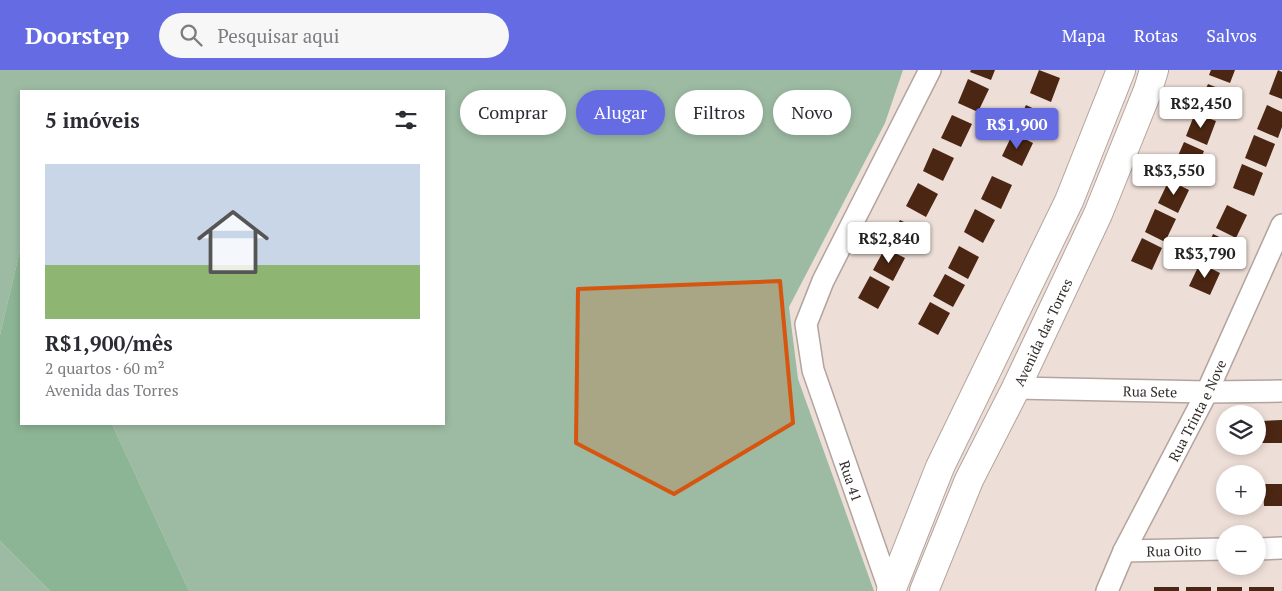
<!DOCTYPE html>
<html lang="pt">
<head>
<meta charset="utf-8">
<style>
  :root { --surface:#fff; --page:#f7f7f7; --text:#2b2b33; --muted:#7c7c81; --line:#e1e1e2; --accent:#646be3 }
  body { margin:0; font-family:"PT Serif",serif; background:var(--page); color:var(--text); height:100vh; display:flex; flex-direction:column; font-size:19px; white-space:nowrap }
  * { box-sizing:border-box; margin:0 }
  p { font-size:16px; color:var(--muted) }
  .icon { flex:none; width:28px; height:28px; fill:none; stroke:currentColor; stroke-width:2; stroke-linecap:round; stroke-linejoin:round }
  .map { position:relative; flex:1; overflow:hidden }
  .details { position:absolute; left:20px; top:20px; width:425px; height:335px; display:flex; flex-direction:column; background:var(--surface); border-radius:0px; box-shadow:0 2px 8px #0003 }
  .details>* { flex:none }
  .banner { position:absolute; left:460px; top:20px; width:475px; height:45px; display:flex; gap:10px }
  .tools { position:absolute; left:1216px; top:335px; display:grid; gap:10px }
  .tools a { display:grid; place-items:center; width:50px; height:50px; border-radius:50%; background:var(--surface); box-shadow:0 2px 8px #0003; font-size:25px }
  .price { position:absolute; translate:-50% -42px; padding:0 11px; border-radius:5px; background:#fff; color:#222; font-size:16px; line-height:32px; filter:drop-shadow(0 1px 2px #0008) }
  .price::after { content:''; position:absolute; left:50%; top:30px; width:15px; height:11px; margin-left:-8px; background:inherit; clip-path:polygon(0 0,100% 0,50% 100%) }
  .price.current { background:var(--accent); color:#fff }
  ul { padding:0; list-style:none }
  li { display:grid; align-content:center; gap:10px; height:265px; padding:0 25px }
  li+li { border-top:1px solid var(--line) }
  li span { display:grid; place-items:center; height:155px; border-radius:0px; color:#555 }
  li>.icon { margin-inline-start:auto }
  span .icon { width:90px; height:90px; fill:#fffc; stroke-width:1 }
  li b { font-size:21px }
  h2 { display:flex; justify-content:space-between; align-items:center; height:60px; padding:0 25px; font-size:21px }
  .pill { padding:0 18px; border-radius:22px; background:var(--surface); box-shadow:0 2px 8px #0003; font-size:18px; line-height:45px }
  .pill.current { background:var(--accent); color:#fff }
  header { display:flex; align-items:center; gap:30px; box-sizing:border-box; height:70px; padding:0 25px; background:var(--accent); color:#fff }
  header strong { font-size:24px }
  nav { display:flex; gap:28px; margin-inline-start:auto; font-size:18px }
  .search { width:350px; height:45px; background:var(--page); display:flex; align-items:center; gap:12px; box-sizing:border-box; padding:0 18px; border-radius:28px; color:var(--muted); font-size:19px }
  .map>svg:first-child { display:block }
  .green { fill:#9dbba3 }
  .forest { fill:#8cb595 }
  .building { fill:#4b2612 }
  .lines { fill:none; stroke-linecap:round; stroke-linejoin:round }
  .street-casing { stroke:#b3a49e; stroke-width:24 }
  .secondary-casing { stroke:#b3a49e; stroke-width:30 }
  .street { stroke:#fff; stroke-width:21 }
  .secondary { stroke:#fff; stroke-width:28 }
  .marked { fill:#d6550f; fill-opacity:0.2; stroke:#d6550f; stroke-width:4; stroke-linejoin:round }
  .labels { text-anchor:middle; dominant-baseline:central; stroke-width:5; stroke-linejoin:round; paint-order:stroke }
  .street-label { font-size:14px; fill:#332e2b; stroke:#fff }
</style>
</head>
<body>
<header>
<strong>Doorstep</strong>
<div class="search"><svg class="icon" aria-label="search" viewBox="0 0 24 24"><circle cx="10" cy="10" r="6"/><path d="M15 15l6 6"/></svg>Pesquisar aqui</div>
<nav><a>Mapa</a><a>Rotas</a><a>Salvos</a></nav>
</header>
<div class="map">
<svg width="1282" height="521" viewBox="0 0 1282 521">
  <rect width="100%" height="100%" fill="#edded7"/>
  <path class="green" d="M0,0h903l-18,53 -96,184 9,72 76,212h-685l-77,-167h332v-333h-423v155l-21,89z
    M0,471l50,50h-50z"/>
  <path class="forest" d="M21,176v178h91l77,167h-139l-50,-50v-206z"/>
  <path class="building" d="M971,0h24l-4,10 -21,-8z
    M1039,0l21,8 -9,24 -21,-9z
    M1211,0h24l-5,13 -21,-8z
    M1278,0l4,2v27l-13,-5z
    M968,9l21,10 -11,23 -20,-9z
    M1208,14l20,8 -9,23 -21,-8z
    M1026,35l21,10 -11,22 -21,-9z
    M1267,35l15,7v15l-4,11 -21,-9z
    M1195,43l21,8 -9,24 -21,-9z
    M952,45l20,9 -11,23 -20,-9z
    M1013,63l20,10 -11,23 -20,-10z
    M1254,65l21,9 -9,23 -21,-9z
    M1184,72l20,9 -9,23 -21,-9z
    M933,78l21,10 -11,23 -20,-10z
    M1242,94l21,9 -9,23 -21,-8z
    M992,106l20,9 -11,24 -20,-10z
    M1169,110l20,10 -11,23 -20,-10z
    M918,113l20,11 -12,23 -20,-11z
    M1227,135l20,10 -11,23 -20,-10z
    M975,139l20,11 -12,23 -19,-11z
    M1155,139l21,10 -11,23 -20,-10z
    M900,150l20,10 -12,23 -20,-11z
    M1213,164l21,10 -11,23 -20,-10z
    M1142,168l20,10 -10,22 -21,-9z
    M959,176l20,11 -11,22 -20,-11z
    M885,178l20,10 -12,23 -20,-11z
    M1200,193l20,10 -10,22 -21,-9z
    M945,204l20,11 -12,22 -20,-11z
    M870,206l20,11 -12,22 -20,-11z
    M930,232l20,11 -12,22 -20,-11z
    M1282,350v23h-21l-1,-22z
    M1263,414h19v22h-18z
    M1154,517h25v4h-25z
    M1186,517h25v4h-25z
    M1217,517h25v4h-25z
    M1249,517h25v4h-25z"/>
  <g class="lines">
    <g class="street-casing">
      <g id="street">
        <path id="s1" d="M1016,318l191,4 75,-1"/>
        <path d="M1258,479l24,-1"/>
        <path id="s2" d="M1124,481l101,-2"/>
        <path d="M890,521l-77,-221 -7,-46 17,-43 107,-211"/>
        <path id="s3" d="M1107,521l17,-40 83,-159 75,-167"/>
      </g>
    </g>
    <g class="secondary-casing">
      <g id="secondary">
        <path d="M891,521l49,-124 129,-266 52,-131"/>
        <path id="s4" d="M924,521l45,-111 47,-92 82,-174 50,-124 6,-20"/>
      </g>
    </g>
    <use href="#street" class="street"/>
    <use href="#secondary" class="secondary"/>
  </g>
  <path class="marked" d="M780,211l13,142 -119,71 -98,-51 2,-154z"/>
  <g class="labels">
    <g class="street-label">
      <text stroke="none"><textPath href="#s4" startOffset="285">Avenida das Torres</textPath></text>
      <text stroke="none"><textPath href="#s1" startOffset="134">Rua Sete</textPath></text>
      <text stroke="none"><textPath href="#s3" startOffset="202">Rua Trinta e Nove</textPath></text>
      <text transform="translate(851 411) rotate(71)">Rua 41</text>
      <text stroke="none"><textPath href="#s2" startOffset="50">Rua Oito</textPath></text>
    </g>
  </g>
</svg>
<div class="tools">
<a><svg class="icon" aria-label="layers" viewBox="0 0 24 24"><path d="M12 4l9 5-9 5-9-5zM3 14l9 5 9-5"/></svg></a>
<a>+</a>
<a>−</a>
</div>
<b class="price" style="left:1201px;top:59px">R$2,450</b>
<b class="price current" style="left:1017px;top:80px">R$1,900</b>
<b class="price" style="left:1174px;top:126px">R$3,550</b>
<b class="price" style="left:889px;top:194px">R$2,840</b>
<b class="price" style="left:1205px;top:209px">R$3,790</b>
<div class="banner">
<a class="pill">Comprar</a>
<a class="pill current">Alugar</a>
<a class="pill">Filtros</a>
<a class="pill">Novo</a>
</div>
<section class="details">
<h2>5 imóveis<svg class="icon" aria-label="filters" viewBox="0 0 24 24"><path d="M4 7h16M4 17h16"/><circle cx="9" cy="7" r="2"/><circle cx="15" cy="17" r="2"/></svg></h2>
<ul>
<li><span style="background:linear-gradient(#c9d6e8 65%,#8fb573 0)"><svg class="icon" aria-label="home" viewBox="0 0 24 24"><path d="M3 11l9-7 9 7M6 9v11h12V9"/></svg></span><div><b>R$1,900/mês</b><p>2 quartos · 60 m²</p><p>Avenida das Torres</p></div></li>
</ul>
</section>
</div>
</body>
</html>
